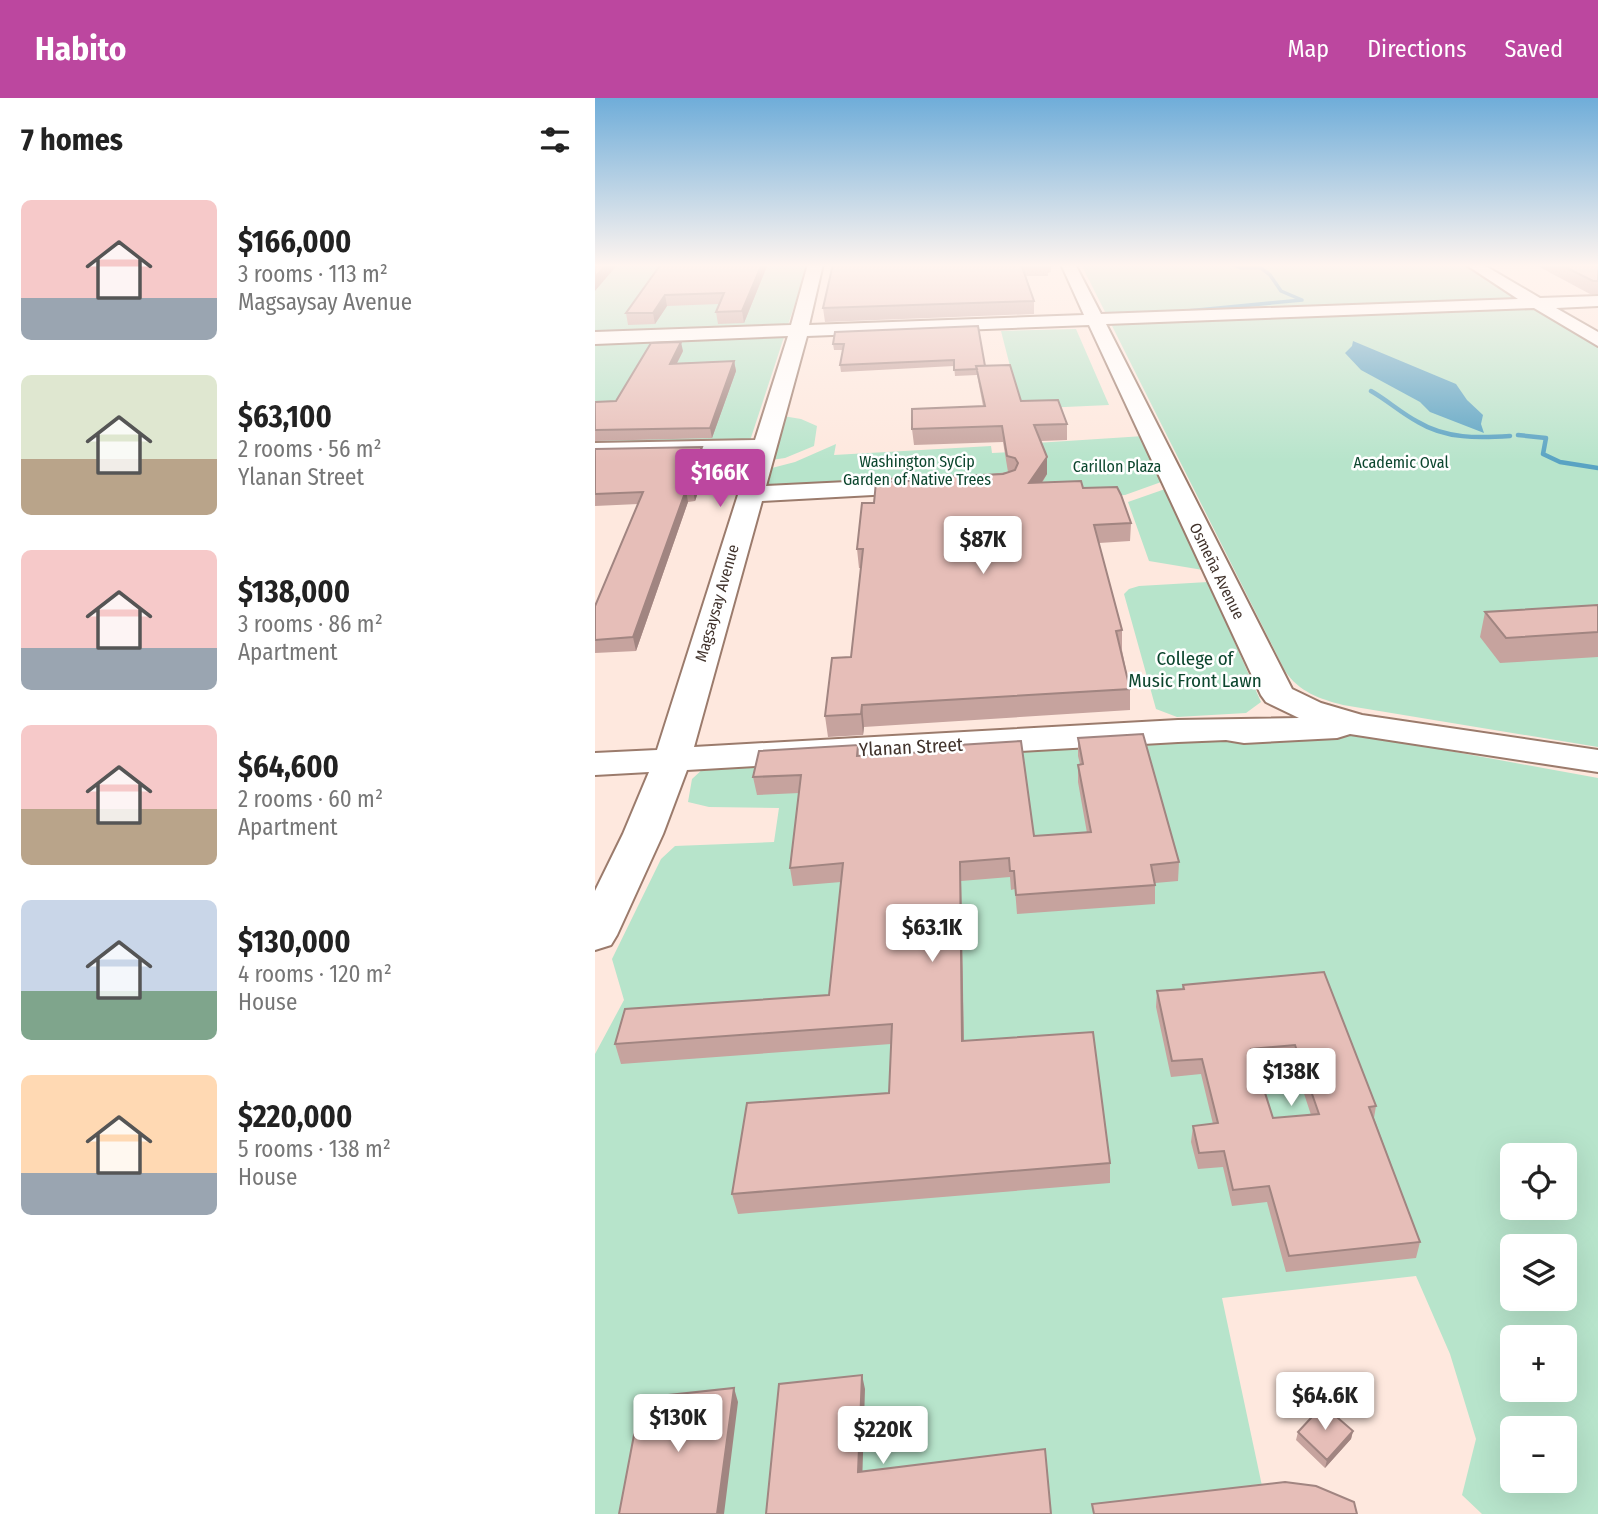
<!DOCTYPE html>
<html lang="en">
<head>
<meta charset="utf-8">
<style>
  :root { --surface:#fff; --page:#f2f2f2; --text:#222; --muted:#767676; --accent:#bc479f }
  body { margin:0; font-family:"Fira Sans Condensed",sans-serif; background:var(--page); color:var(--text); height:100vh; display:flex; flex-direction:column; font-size:26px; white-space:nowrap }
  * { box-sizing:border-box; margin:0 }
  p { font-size:23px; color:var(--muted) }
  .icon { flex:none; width:38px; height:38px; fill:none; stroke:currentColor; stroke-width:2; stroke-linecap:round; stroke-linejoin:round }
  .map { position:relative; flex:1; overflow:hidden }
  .side { display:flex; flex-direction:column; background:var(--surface); width:595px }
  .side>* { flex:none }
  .fabs { position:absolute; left:905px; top:1045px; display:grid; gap:14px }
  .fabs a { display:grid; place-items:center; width:77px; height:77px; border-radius:10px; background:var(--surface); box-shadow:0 7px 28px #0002; font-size:35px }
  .price { position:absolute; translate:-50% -60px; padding:0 16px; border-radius:7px; background:#fff; color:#222; font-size:23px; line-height:46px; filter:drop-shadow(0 2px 4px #0008) }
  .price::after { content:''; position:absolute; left:50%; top:42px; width:21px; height:16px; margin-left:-10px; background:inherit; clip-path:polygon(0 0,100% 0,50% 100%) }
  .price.selected { background:var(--accent); color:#fff }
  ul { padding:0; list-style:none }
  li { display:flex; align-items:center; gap:21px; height:175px; padding:0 21px }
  li span { display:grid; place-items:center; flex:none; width:196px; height:140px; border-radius:10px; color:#555 }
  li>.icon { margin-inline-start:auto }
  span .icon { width:84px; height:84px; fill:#fffc; stroke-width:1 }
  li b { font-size:30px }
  h2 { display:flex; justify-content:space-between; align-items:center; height:84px; padding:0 21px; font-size:30px }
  header { display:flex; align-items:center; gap:42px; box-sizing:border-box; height:98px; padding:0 35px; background:var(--accent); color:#fff }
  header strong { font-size:33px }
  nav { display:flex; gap:38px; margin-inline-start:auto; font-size:24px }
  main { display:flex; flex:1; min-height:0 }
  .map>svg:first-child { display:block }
  .green { fill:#b7e4cb; fill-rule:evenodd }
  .water { fill:#59a3c3 }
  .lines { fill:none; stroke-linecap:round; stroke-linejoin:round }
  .stream-far1 { stroke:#59a3c3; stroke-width:3.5 }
  .stream { stroke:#59a3c3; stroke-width:4.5 }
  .minor-casing { stroke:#9b7b6c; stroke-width:4 }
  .minor { fill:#fff; fill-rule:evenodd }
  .wall { fill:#c6a39e; fill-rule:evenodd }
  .shaded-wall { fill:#a18581 }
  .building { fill:#e6beb8; stroke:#a18581; stroke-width:2; fill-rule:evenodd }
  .labels { text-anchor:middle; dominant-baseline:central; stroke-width:5; stroke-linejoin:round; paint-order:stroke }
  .far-park-label { font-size:16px; fill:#0c462e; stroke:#fff }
  .far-street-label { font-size:16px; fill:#41332c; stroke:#fff }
  .park-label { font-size:19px; fill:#0c462e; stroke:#fff }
  .street-label { font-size:19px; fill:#41332c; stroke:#fff }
</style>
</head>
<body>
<header>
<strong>Habito</strong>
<nav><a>Map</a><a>Directions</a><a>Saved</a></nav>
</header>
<main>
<section class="side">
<h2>7 homes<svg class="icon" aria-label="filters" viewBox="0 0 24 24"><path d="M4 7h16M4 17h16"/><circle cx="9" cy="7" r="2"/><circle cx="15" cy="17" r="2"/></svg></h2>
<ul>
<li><span style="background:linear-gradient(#f6c9c9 70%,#9aa5b1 0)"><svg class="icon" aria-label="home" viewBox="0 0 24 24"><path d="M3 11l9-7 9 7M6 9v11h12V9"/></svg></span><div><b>$166,000</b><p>3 rooms · 113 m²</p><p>Magsaysay Avenue</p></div></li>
<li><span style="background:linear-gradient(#dfe7d0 60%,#b9a48a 0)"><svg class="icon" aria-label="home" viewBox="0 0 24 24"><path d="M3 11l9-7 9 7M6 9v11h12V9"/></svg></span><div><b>$63,100</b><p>2 rooms · 56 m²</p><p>Ylanan Street</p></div></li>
<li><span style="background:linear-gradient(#f6c9c9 70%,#9aa5b1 0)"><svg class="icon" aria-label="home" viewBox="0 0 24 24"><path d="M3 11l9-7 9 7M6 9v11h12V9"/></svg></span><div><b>$138,000</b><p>3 rooms · 86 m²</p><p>Apartment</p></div></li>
<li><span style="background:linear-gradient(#f6c9c9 60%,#b9a48a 0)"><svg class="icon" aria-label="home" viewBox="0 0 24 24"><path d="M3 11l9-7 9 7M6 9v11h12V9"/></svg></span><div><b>$64,600</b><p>2 rooms · 60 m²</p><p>Apartment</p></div></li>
<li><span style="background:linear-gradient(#c9d6e8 65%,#7fa58c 0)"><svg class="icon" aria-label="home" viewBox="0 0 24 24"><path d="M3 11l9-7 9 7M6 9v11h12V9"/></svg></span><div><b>$130,000</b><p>4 rooms · 120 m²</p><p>House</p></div></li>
<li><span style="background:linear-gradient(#ffd9b3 70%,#9aa5b1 0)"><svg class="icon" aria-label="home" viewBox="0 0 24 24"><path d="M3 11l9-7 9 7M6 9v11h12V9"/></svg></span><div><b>$220,000</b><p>5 rooms · 138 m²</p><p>House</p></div></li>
</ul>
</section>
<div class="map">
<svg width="1003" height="1416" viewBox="0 0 1003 1416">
  <rect width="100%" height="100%" fill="#fee8de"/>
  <path class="green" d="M0,166h213l-65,198 -148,4z
    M486,166h382l135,82v401l-255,-42c-23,-6 -44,-13 -58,-34z
    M481,231l33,76 -88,4 -20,-78z
    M188,318l18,3 16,7 -3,20 -29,12 -14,2z
    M549,338l20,45 -39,14 -132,6 -1,-12 -233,10 9,-30 27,-7 41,-18 -2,11 157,-9 1,7 45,-2 -1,-8z
    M573,390l35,82 -54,-9 -21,-59z
    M613,484l53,120 -15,11 -69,4 -21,-8 -32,-115 5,-5 10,-3z
    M756,635l247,45v736h-116l-20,-19 14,-56 -26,-85 -34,-78 -194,22 46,216h-673v-460l29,-54 -12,-41 49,-100 14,-13 99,-4 5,-34 -70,-1 -21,-5 4,-23 13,-12 111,-8zM917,1057h53v53h-53zM917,1148h53v52h-53zM917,1239h53v53h-53zM917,1330h53v52h-53z"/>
  <path class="water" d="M758,243l103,43 11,16 16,15 -2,9 3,9 -54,-21 -10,-10 -59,-32 -16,-17 7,-7z"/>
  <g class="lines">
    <path class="stream-far1" d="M636,166l10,4h19
      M592,213l115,-11 -21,-9 -11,-16 -14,-11"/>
    <path class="stream" d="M776,293c16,9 30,22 47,31 28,17 60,16 92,14
      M923,337l28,3 -3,16 17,8 38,6"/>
    <g class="minor-casing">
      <path id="minor" d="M213,166h15l-14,61 275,-10 -23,-51h14l26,50 417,-15 -53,-35h17l58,34 58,-2v10l-42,2 42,24v14l-64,-38 -428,16 186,365 29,14 41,12 236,35v22l-248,-38 -13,4 -93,5 -18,-3 -48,2 -491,28 -24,64 -46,101 -6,10 -16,5v-59l28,-57 26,-62 -54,3v-22l62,-3 94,-296 -156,3v-14l160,-3 33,-104 -193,8v-12l196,-7zM494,227l172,370 5,7 33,16 -121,2 -484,27 68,-246 166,-9 9,-2 3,-5 -3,-5 -9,-2 -162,8 41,-150z"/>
    </g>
    <use href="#minor" class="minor"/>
  </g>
  <path class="wall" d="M66,166h113l-1,1 -6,1 -23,57 -26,1 -2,-12 3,-8 -52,2 -12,18 -27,1 -2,-12z
    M238,166h218v8l-3,1v3h-22l8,25v13l-209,8 -2,-14z
    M939,166h64v30h-8z
    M240,234l150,34 36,35 46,23v16l-27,1 7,33 -5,9 41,5 48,35 -1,18 -31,2 23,87v20l8,39v21l-266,17 -1,8 -35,2 -3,-21 26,-59 10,-89h-2l-2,-19 17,-46 69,-23 65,-8 -5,-30 -89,3 -2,-16 71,-23 -6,-31 -22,1 -1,-10 -113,6 -1,-7 3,-15h-9l-1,-6z
    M88,253l-6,12 57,-2 2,10 -24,67 -117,3v-39l21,-1z
    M107,349l1,6 5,11 -13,37 -7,1 -52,149 -41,2v-47l43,-102 -43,2v-57z
    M1003,507v52l-98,6 -20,-26 5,-25z
    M483,640l101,124 -1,19 -23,2v21l-138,10 -2,-25 -4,1 -1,-13 -49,4 3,160 146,122v20l-372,31 -6,-20 157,-101 2,-49 -270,20 -6,-20 214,-49 12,-113 -48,4 -3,-18 9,-75 -42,2 -4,-18 105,-32 1,11 175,80 53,-3 -9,-51v-17l2,-1 -2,-8z
    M729,874l52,134 -2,12 46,124 -4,16 -130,14 -19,-70 -35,4 -9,-39 -25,2 -7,-27 2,-16 20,-2 -12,-50 -30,3 -15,-70 1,-16 25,-2 1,-4zM698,962l18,55 -38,3 -17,-54z
    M758,1333l-2,8 -26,29 -29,-28 2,-8z"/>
  <path class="shaded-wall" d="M12,166h11l-23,27v-14z
    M167,166h5v2l-23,57 -2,-12z
    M70,197l2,11 -12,18 -2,-11z
    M86,244l2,9 -11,22 -2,-9z
    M139,263l2,10 -24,67 -2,-10z
    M111,355l2,11 -13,37 -2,-11z
    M452,359v17l-17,26 -1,-17z
    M91,392l2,12 -52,149 -3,-14z
    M267,607l2,22 -1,8 -2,-21z
    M365,764l1,19 3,180 -2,-20z
    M267,1277l3,14 -3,97 -4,-14z
    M139,1290l4,14 -14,112h-7z
    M758,1333l-2,8 -26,29 2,-8z"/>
  <path class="building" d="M0,166h12l-12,13z
    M66,166h101l-20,47 -26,1 8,-19 -59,2 -12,18h-27z
    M238,166h210h-22l13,37 -211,7z
    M964,166h39v17h-5z
    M383,228l7,40h-9l1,3 -23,1v-10l-114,5 4,-21h-11l2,-12z
    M86,244l-11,22 64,-3 -24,67 -115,2v-28l21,-1 35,-58z
    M415,267l11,36 37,-1 9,24 -33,1 13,32 -18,26 52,-2 2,7 34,-1 4,8 10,28 -37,2 28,105 -6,1 14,58 -268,16 -1,9 -36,2 7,-58 19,-1 12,-108h-6l5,-46h12l2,-21 67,-2v-3l60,-3 12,-4 3,-7 -3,-5 -8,-2 -5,-30 -90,3v-20l73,-3 -9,-40z
    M107,349l-3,7 7,-1 -13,37h-7l-53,147 -38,3v-34l48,-114 -48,2v-45z
    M1003,507v27l-92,6 -21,-26z
    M548,636l36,128 -28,3 4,20 -139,10 -2,-24h-4l-1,-13 -49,4 2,179 131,-9 17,131 -378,31 15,-91 142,-10 3,-69 -277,20 10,-35 204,-14 14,-132 -53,5 11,-93 -48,2 6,-26 99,-6 -1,11 86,-5v-5l78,-5 13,95 57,-4 -13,-67 5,-1 -5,-26z
    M729,874l52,134 -7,1 51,135 -131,14 -20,-70 -36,4 -9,-39 -25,2 -6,-27 25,-3 -16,-64 -30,2 -15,-70 27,-2 -1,-4zM700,947l24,69 -46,4 -22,-69z
    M267,1277l-4,97 187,-23 6,65h-285l13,-130z
    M139,1290l-17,126h-98l22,-116z
    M728,1307l30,26 -26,29 -29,-28z
    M690,1384l31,4 38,16 3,12h-263l-2,-10z"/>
  <linearGradient id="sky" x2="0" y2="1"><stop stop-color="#6fadd9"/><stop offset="0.46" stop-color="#fff5f0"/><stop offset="1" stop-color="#fff5f0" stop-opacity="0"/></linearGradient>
  <rect width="1003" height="364" fill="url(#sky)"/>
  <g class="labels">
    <g class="far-park-label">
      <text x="322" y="363">Washington SyCip<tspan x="322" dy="18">Garden of Native Trees</tspan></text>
      <text x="806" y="364">Academic Oval</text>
      <text x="522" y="368">Carillon Plaza</text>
    </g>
    <g class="far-street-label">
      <text transform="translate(622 473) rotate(64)">Osmeña Avenue</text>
      <text transform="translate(122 505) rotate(-74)">Magsaysay Avenue</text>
    </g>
    <g class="park-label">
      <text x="600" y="560">College of<tspan x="600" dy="22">Music Front Lawn</tspan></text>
    </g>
    <g class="street-label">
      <text transform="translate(316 649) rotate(-3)">Ylanan Street</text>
    </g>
  </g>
</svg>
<div class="fabs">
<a><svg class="icon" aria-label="locate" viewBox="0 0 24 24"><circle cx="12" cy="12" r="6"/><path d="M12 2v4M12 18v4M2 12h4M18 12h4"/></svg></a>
<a><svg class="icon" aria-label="layers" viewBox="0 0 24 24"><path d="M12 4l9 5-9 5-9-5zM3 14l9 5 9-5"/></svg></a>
<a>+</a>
<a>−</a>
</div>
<b class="price selected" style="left:125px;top:411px">$166K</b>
<b class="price" style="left:388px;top:478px">$87K</b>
<b class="price" style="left:337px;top:866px">$63.1K</b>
<b class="price" style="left:696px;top:1010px">$138K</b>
<b class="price" style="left:730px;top:1334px">$64.6K</b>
<b class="price" style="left:83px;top:1356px">$130K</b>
<b class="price" style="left:288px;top:1368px">$220K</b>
</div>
</main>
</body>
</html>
